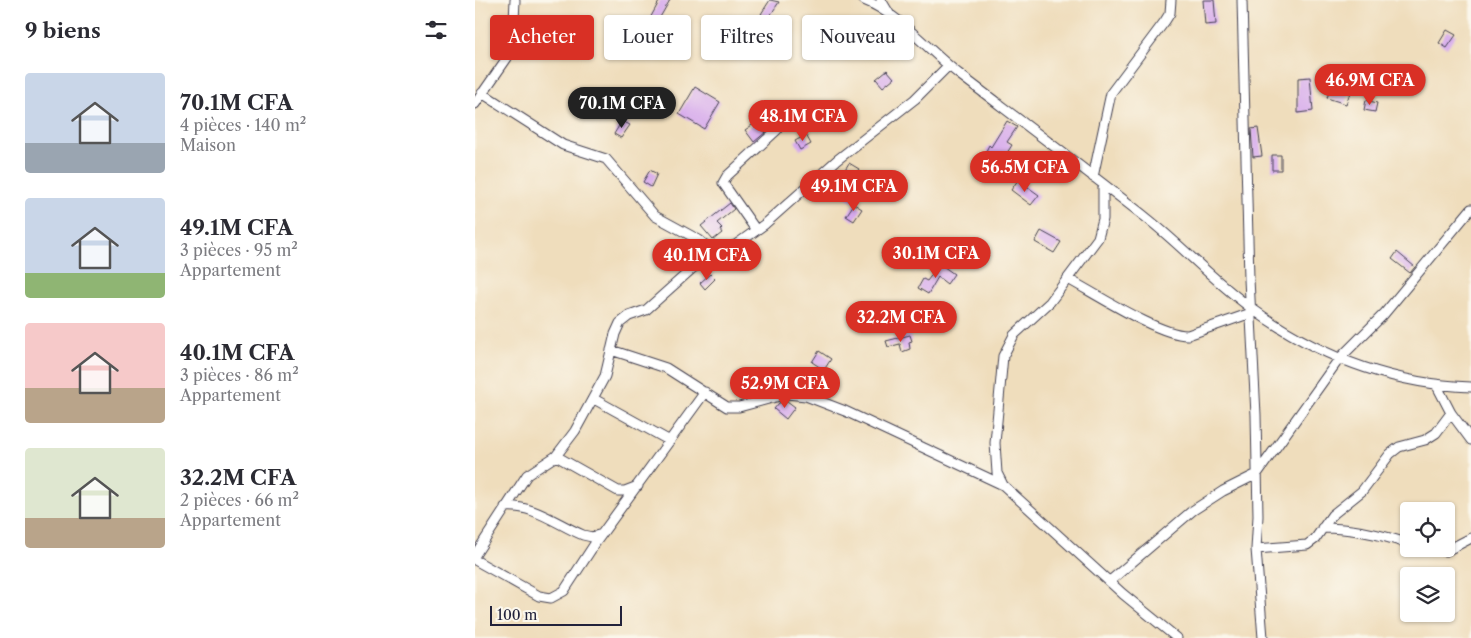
<!DOCTYPE html>
<html lang="fr">
<head>
<meta charset="utf-8">
<style>
  :root { --surface:#fff; --page:#f7f7f7; --text:#2b2b33; --muted:#7c7c81; --accent:#d93025 }
  body { margin:0; font-family:"Libre Caslon Text",serif; background:var(--page); color:var(--text); height:100vh; display:flex; flex-direction:column; font-size:19px; white-space:nowrap }
  * { box-sizing:border-box; margin:0 }
  p { font-size:16px; color:var(--muted) }
  .icon { flex:none; width:28px; height:28px; fill:none; stroke:currentColor; stroke-width:2; stroke-linecap:round; stroke-linejoin:round }
  .map { position:relative; flex:1; overflow:hidden }
  .sheet { display:flex; flex-direction:column; background:var(--surface); width:475px }
  .sheet>* { flex:none }
  .banner { position:absolute; left:15px; top:15px; width:475px; height:45px; display:flex; gap:10px }
  .fabs { position:absolute; left:925px; top:502px; display:grid; gap:10px }
  .fabs a { display:grid; place-items:center; width:55px; height:55px; border-radius:5px; background:var(--surface); box-shadow:0 1px 4px #0004; font-size:25px }
  .scale { position:absolute; left:15px; bottom:12px; width:132px; box-sizing:border-box; padding-left:5px; border:2px solid #22223b; border-top:0; font-size:14px; line-height:18px; white-space:nowrap; color:#22223b; -webkit-text-stroke:4px #fbf7ec; paint-order:stroke }
  .price { position:absolute; translate:-50% -42px; padding:0 11px; border-radius:18px; background:var(--accent); color:#fff; font-size:16px; line-height:32px; filter:drop-shadow(0 1px 2px #0008) }
  .price::after { content:''; position:absolute; left:50%; top:30px; width:15px; height:11px; margin-left:-8px; background:inherit; clip-path:polygon(0 0,100% 0,50% 100%) }
  .price.on { background:#222; color:#fff }
  ul { padding:0; list-style:none }
  li { display:flex; align-items:center; gap:15px; height:125px; padding:0 25px }
  li span { display:grid; place-items:center; flex:none; width:140px; height:100px; border-radius:5px; color:#555 }
  li>.icon { margin-inline-start:auto }
  span .icon { width:60px; height:60px; fill:#fffc; stroke-width:1 }
  li b { font-size:21px }
  h2 { display:flex; justify-content:space-between; align-items:center; height:60px; padding:0 25px; font-size:21px }
  .tag { padding:0 18px; border-radius:5px; background:var(--surface); box-shadow:0 1px 4px #0004; font-size:18px; line-height:45px }
  .tag.on { background:var(--accent); color:#fff }
  main { display:flex; flex:1; min-height:0 }
  .map>svg:first-child { display:block }
  .building { fill:#d6a9ec }
  .lines { fill:none; stroke-linecap:round; stroke-linejoin:round }
  .minor-casing { stroke:#413e4e; stroke-width:11 }
  .minor { stroke:#fff; stroke-width:9 }
</style>
</head>
<body>
<main>
<section class="sheet">
<h2>9 biens<svg class="icon" aria-label="filters" viewBox="0 0 24 24"><path d="M4 7h16M4 17h16"/><circle cx="9" cy="7" r="2"/><circle cx="15" cy="17" r="2"/></svg></h2>
<ul>
<li><span style="background:linear-gradient(#c9d6e8 70%,#9aa5b1 0)"><svg class="icon" aria-label="home" viewBox="0 0 24 24"><path d="M3 11l9-7 9 7M6 9v11h12V9"/></svg></span><div><b>70.1M CFA</b><p>4 pièces · 140 m²</p><p>Maison</p></div></li>
<li><span style="background:linear-gradient(#c9d6e8 75%,#8fb573 0)"><svg class="icon" aria-label="home" viewBox="0 0 24 24"><path d="M3 11l9-7 9 7M6 9v11h12V9"/></svg></span><div><b>49.1M CFA</b><p>3 pièces · 95 m²</p><p>Appartement</p></div></li>
<li><span style="background:linear-gradient(#f6c9c9 65%,#b9a48a 0)"><svg class="icon" aria-label="home" viewBox="0 0 24 24"><path d="M3 11l9-7 9 7M6 9v11h12V9"/></svg></span><div><b>40.1M CFA</b><p>3 pièces · 86 m²</p><p>Appartement</p></div></li>
<li><span style="background:linear-gradient(#dfe7d0 70%,#b9a48a 0)"><svg class="icon" aria-label="home" viewBox="0 0 24 24"><path d="M3 11l9-7 9 7M6 9v11h12V9"/></svg></span><div><b>32.2M CFA</b><p>2 pièces · 66 m²</p><p>Appartement</p></div></li>
</ul>
</section>
<div class="map">
<svg width="996" height="638" viewBox="0 0 996 638">
  <rect width="100%" height="100%" fill="#fbf7ec"/>
  <filter id="ink" filterUnits="userSpaceOnUse"><feTurbulence type="fractalNoise" baseFrequency=".02" numOctaves="2"/><feDisplacementMap in="SourceGraphic" scale="10" xChannelSelector="R" yChannelSelector="G"/><feConvolveMatrix kernelMatrix="1 2 1 2 8 2 1 2 1" color-interpolation-filters="sRGB"/></filter>
  <filter id="wash" filterUnits="userSpaceOnUse"><feTurbulence type="fractalNoise" baseFrequency=".0096" numOctaves="4" result="noise"/><feDisplacementMap in="SourceGraphic" scale="20" xChannelSelector="R" yChannelSelector="G"/><feGaussianBlur stdDeviation="1.12" result="paint"/><feColorMatrix in="noise" values="0 0 0 0 0 0 0 0 0 0 0 0 0 0 0 0 0 1.4 0 .05"/><feComposite in="paint" operator="in"/></filter>
  <g filter="url(#wash)">
    <rect width="100%" height="100%" fill="#efddbc"/>
    <g id="blocks">
      <path class="building" d="M185,0h10l-15,26 -7,-4z
        M295,0l9,2 -11,17 -7,-5z
        M728,0h11l2,24 -11,1z
        M243,28l10,6 -7,11 -10,-5z
        M972,30l9,5 -9,13 -8,-5z
        M180,33l13,7 -9,15 -13,-7z
        M412,70l7,8 -11,9 -7,-8z
        M939,75l8,8 -8,8 -8,-8z
        M835,77l3,34 -15,2v-35z
        M858,80l19,7 -6,17 -19,-6z
        M220,87l25,15 -16,27 -25,-15z
        M125,97l8,5 -1,2 6,4 -8,12 -14,-9z
        M891,100l11,3 -2,9 -11,-2z
        M357,102l2,7 -16,6 -2,-6z
        M147,121l8,4 -9,13 -7,-4z
        M283,121l8,11 -12,10 -9,-12z
        M532,121l10,6 -10,15 5,3 -10,16 -16,-10 3,-6 2,2z
        M783,128l4,28 -9,1 -2,-28z
        M331,135l5,9 -11,6 -5,-9z
        M797,155h9v15h-9z
        M374,163l10,6 -8,13 11,6 -8,14 -12,-7 3,-5 -9,-6z
        M175,170l7,4 -6,13 -8,-5z
        M543,180l21,15 -8,10 -20,-15z
        M255,203l4,6 -17,14 5,5 -2,2 2,3 -9,7 -12,-14z
        M379,204l8,5 -8,12 -8,-5z
        M566,231l20,11 -7,11 -19,-11z
        M922,252l18,15 -5,6 -18,-14z
        M465,264l14,10 -7,10 -9,-7 -10,17 -10,-6 5,-9 4,2z
        M235,274l5,5 -10,10 -5,-6z
        M435,335l2,6 -3,1 1,7 -8,3 -2,-8 -12,3 -2,-6z
        M344,351l12,8 -7,11 -12,-8z
        M312,401l8,6 -9,12 -12,-10 5,-6z"/>
    </g>
  </g>
  <g filter="url(#ink)">
    <use href="#blocks" fill-opacity="0" stroke="#413e4e" stroke-width="1"/>
    <g class="lines">
      <g class="minor-casing">
        <path id="minor" d="M389,0c34,13 66,52 95,74 63,48 127,96 189,145 35,28 66,62 103,89 65,47 140,76 220,79
          M406,0l9,15
          M767,0l7,279 7,136 2,101 -2,33 7,89
          M7,93l81,52 43,14 49,57 44,24 18,15
          M0,104l32,-46 6,-16 2,-42
          M618,177l18,-84 54,-72 5,-8 1,-13
          M281,230l-33,-47 4,-7 50,-46
          M593,279c28,15 92,57 120,56l63,-22
          M136,350l55,18 61,39h12l48,-13 19,2 39,15 158,74 120,109 54,44
          M962,386l14,27 20,27
          M119,399l76,42
          M81,456l62,35h7l13,-5
          M528,485l-6,-12 -2,-30 8,-87 11,-21 36,-33 48,-64 5,-19v-34
          M30,507c28,-3 53,18 78,28l9,2 10,-3
          M847,528c31,0 58,6 87,16
          M781,549l51,-4 8,-6 17,-24 30,-24 28,-37 9,-7 26,-7 11,-7 15,-20
          M949,549l22,2 25,-13
          M0,555l52,-80 29,-19 19,-25 30,-55 10,-42 5,-11 9,-7 17,-6 47,-42 44,-24 28,-20 72,-64 78,-61 33,-33
          M0,560l64,36 12,2 13,-7 32,-49 109,-150
          M635,581l82,-70 31,-20 34,-17 82,-115 45,-45 87,-105"/>
      </g>
      <use href="#minor" class="minor"/>
    </g>
  </g>
</svg>
<div class="fabs">
<a><svg class="icon" aria-label="locate" viewBox="0 0 24 24"><circle cx="12" cy="12" r="6"/><path d="M12 2v4M12 18v4M2 12h4M18 12h4"/></svg></a>
<a><svg class="icon" aria-label="layers" viewBox="0 0 24 24"><path d="M12 4l9 5-9 5-9-5zM3 14l9 5 9-5"/></svg></a>
</div>
<div class="scale">100 m</div>
<b class="price" style="left:895px;top:106px">46.9M CFA</b>
<b class="price on" style="left:147px;top:129px">70.1M CFA</b>
<b class="price" style="left:328px;top:142px">48.1M CFA</b>
<b class="price" style="left:550px;top:193px">56.5M CFA</b>
<b class="price" style="left:379px;top:212px">49.1M CFA</b>
<b class="price" style="left:461px;top:279px">30.1M CFA</b>
<b class="price" style="left:232px;top:281px">40.1M CFA</b>
<b class="price" style="left:426px;top:343px">32.2M CFA</b>
<b class="price" style="left:310px;top:409px">52.9M CFA</b>
<div class="banner">
<a class="tag on">Acheter</a>
<a class="tag">Louer</a>
<a class="tag">Filtres</a>
<a class="tag">Nouveau</a>
</div>
</div>
</main>
</body>
</html>
